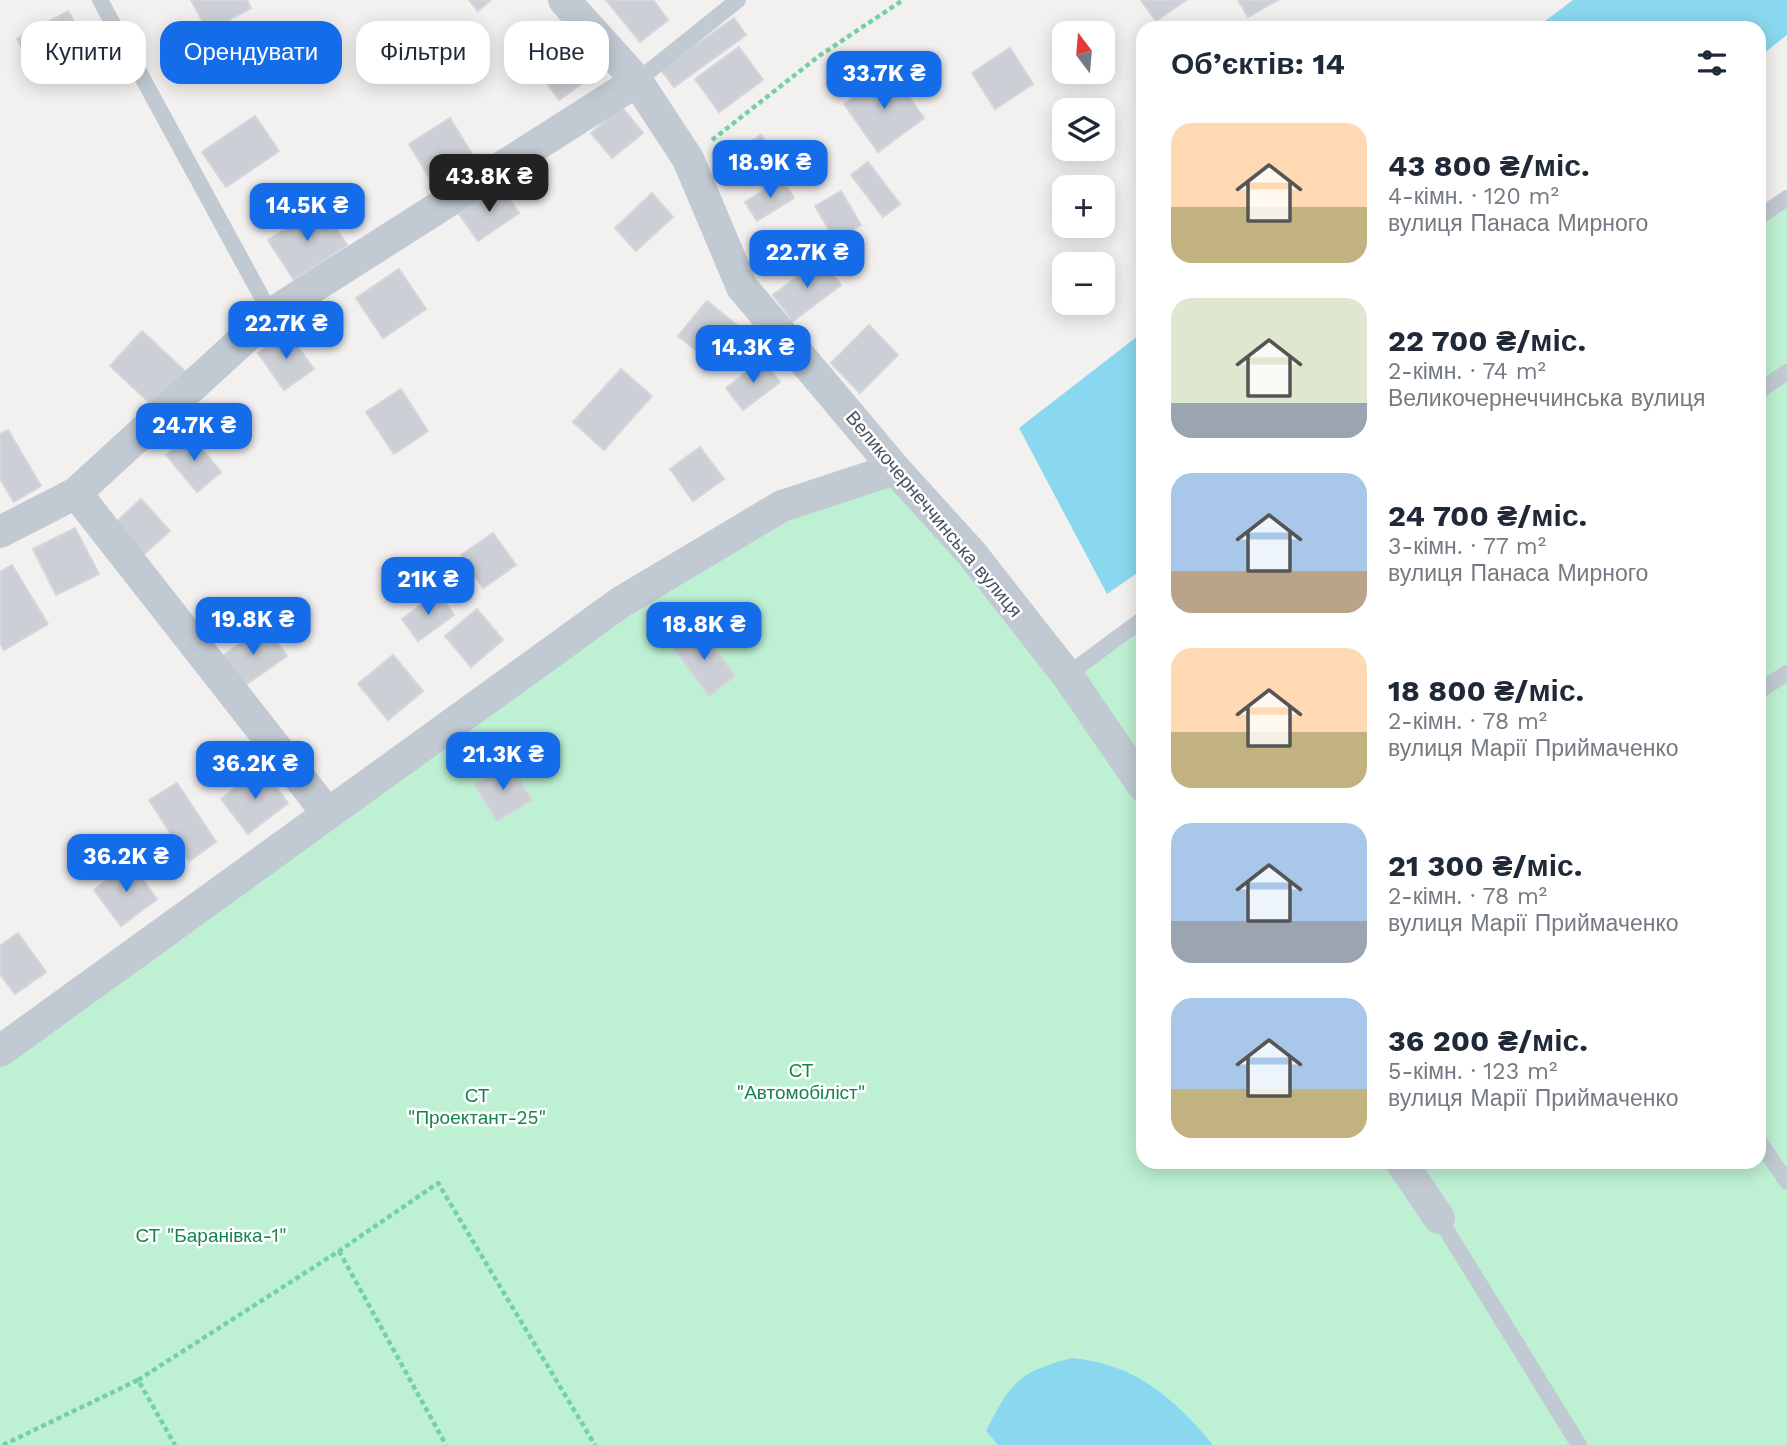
<!DOCTYPE html>
<html lang="uk">
<head>
<meta charset="utf-8">
<style>
  :root { --surface:#fff; --page:#f6f6f7; --text:#1f2937; --muted:#747a83; --accent:#146ce9 }
  body { margin:0; font-family:"Work Sans",sans-serif; background:var(--page); color:var(--text); height:100vh; display:flex; flex-direction:column; font-size:26px; white-space:nowrap }
  * { box-sizing:border-box; margin:0 }
  p { font-size:23px; color:var(--muted) }
  .icon { flex:none; width:38px; height:38px; fill:none; stroke:currentColor; stroke-width:2; stroke-linecap:round; stroke-linejoin:round }
  .map { position:relative; flex:1; overflow:hidden }
  .drawer { position:absolute; left:1136px; top:21px; width:630px; height:1148px; display:flex; flex-direction:column; background:var(--surface); border-radius:21px; box-shadow:0 4px 18px #0003 }
  .drawer>* { flex:none }
  .banner { position:absolute; left:21px; top:21px; width:665px; height:63px; display:flex; gap:14px }
  .needle { width:46px; rotate:344deg }
  .tools { position:absolute; left:1052px; top:21px; display:grid; gap:14px }
  .tools a { display:grid; place-items:center; width:63px; height:63px; border-radius:14px; background:var(--surface); box-shadow:0 4px 18px #0003; font-size:35px }
  .price { position:absolute; translate:-50% -60px; padding:0 16px; border-radius:14px; background:var(--accent); color:#fff; font-size:23px; line-height:46px; filter:drop-shadow(0 2px 4px #0008) }
  .price::after { content:''; position:absolute; left:50%; top:42px; width:21px; height:16px; margin-left:-10px; background:inherit; clip-path:polygon(0 0,100% 0,50% 100%) }
  .price.selected { background:#222; color:#fff }
  ul { padding:0; list-style:none }
  li { display:flex; align-items:center; gap:21px; height:175px; padding:0 35px }
  li span { display:grid; place-items:center; flex:none; width:196px; height:140px; border-radius:21px; color:#555 }
  li>.icon { margin-inline-start:auto }
  span .icon { width:84px; height:84px; fill:#fffc; stroke-width:1 }
  li b { font-size:30px }
  h2 { display:flex; justify-content:space-between; align-items:center; height:84px; padding:0 35px; font-size:30px }
  .chip { padding:0 24px; border-radius:21px; background:var(--surface); box-shadow:0 4px 18px #0003; font-size:24px; line-height:63px }
  .chip.selected { background:var(--accent); color:#fff }
  .map>svg:first-child { display:block }
  .green { fill:#bef1d3 }
  .water { fill:#8ad8ef }
  .building { fill:#cccfd5; stroke:#d4d6dc; stroke-width:2 }
  .lines { fill:none; stroke-linecap:round; stroke-linejoin:round }
  .path { stroke:#75d0a5; stroke-width:4.5; stroke-dasharray:5 3.5; stroke-linecap:butt }
  .service { stroke:#c1cad2; stroke-width:16 }
  .minor { stroke:#c1cad2; stroke-width:32 }
  .labels { text-anchor:middle; dominant-baseline:central; stroke-width:5; stroke-linejoin:round; paint-order:stroke }
  .street-label { font-size:19px; fill:#47535e; stroke:#fff }
  .park-label { font-size:19px; fill:#15834e; stroke:#fff }
</style>
</head>
<body>
<div class="map">
<svg width="1787" height="1445" viewBox="0 0 1787 1445">
  <rect width="100%" height="100%" fill="#f3f0f0"/>
  <path class="green" d="M1787,198v1247h-1787v-394l782,-545 113,-37 172,206 76,-56v543h616v-945z"/>
  <path class="water" d="M1573,0h214v35l-28,22v-29h-223z
    M1143,332v237l-36,25 -88,-166z
    M1072,1358c64,6 102,40 141,87h-215l-12,-14c25,-49 32,-59 86,-73z"/>
  <path class="building" d="M191,0h56l4,8 -43,23z
    M469,0h22l-13,11z
    M606,0h47l15,20 -28,22z
    M1141,0h45l-30,21z
    M1238,0h40l-30,17z
    M68,11l15,26 -52,28 -14,-26z
    M734,18l12,17 -72,52 -13,-17z
    M580,39l22,30 -43,31 -21,-30z
    M739,47l24,33 -44,32 -24,-33z
    M1010,48l23,36 -38,25 -23,-36z
    M891,71l33,47 -46,34 -34,-48z
    M622,107l21,26 -31,25 -21,-25z
    M255,116l24,35 -53,36 -24,-35z
    M450,118l28,46 -41,26 -28,-46z
    M761,135l20,31 -30,19 -20,-30z
    M868,162l32,42 -17,13 -32,-42z
    M782,179l12,19 -37,23 -12,-19z
    M500,186l19,27 -41,28 -19,-27z
    M841,191l20,34 -26,15 -20,-34z
    M652,193l21,24 -37,34 -21,-23z
    M321,206l26,39 -53,35 -26,-40z
    M821,259l20,26 -48,36 -20,-26z
    M399,269l27,40 -43,29 -27,-40z
    M707,301l32,26 -28,35 -33,-26z
    M869,325l29,30 -38,38 -29,-30z
    M142,331l44,41 -32,35 -44,-41z
    M287,332l27,37 -30,21 -26,-37z
    M763,360l17,22 -37,28 -17,-22z
    M621,369l31,27 -48,54 -31,-28z
    M401,389l27,42 -34,23 -28,-42z
    M8,430l33,56 -27,16 -14,-23v-45z
    M191,435l30,37 -24,20 -31,-37z
    M700,447l24,32 -31,22 -23,-32z
    M141,499l29,32 -26,23 -29,-31z
    M75,528l24,46 -43,21 -23,-46z
    M493,533l23,32 -33,23 -22,-33z
    M12,565l36,59 -44,26 -4,-7v-71z
    M438,593l16,22 -36,26 -16,-22z
    M477,609l26,31 -32,27 -26,-31z
    M265,625l22,31 -46,32 -21,-30z
    M699,627l36,49 -26,20 -36,-49z
    M393,655l30,36 -35,29 -30,-36z
    M509,763l23,37 -35,21 -22,-36z
    M261,768l27,35 -40,31 -27,-35z
    M177,783l39,59 -27,19 -40,-61z
    M130,862l27,37 -36,27 -27,-36z
    M18,933l28,39 -31,22 -15,-20v-28z"/>
  <g class="lines">
    <path class="path" d="M712,140l107,-84 84,-56
      M339,1251l107,194
      M138,1380l201,-129 99,-68 157,262
      M3,1445l135,-65 37,65"/>
    <path class="service" d="M100,0l171,314
      M637,81l101,-81
      M1759,217l28,-19
      M1759,391l28,-19
      M1067,675l76,-56
      M1759,691l28,-18
      M1759,1141l28,41
      M1439,1218l140,227"/>
    <path class="minor" d="M564,0l73,81 51,78 54,128 153,182 77,85 95,121 76,111
      M76,493l252,321
      M0,532l76,-39 195,-179 366,-233
      M0,1051l621,-449 161,-96 113,-37
      M1401,1162l38,56"/>
  </g>
  <g class="labels">
    <g class="street-label">
      <text transform="translate(934 514) rotate(50)">Великочернеччинська вулиця</text>
    </g>
    <g class="park-label">
      <text x="801" y="1070">СТ<tspan x="801" dy="22">"Автомобіліст"</tspan></text>
      <text x="477" y="1095">СТ<tspan x="477" dy="22">"Проектант-25"</tspan></text>
      <text x="211" y="1235">СТ "Баранівка-1"</text>
    </g>
  </g>
</svg>
<div class="tools">
<a><svg class="needle" viewBox="-14 -14 28 28"><path d="M0-13l5 13h-10z" fill="#e53935"/><path d="M0 13l5-13h-10z" fill="#747a83"/></svg></a>
<a><svg class="icon" aria-label="layers" viewBox="0 0 24 24"><path d="M12 4l9 5-9 5-9-5zM3 14l9 5 9-5"/></svg></a>
<a>+</a>
<a>−</a>
</div>
<b class="price" style="left:884px;top:111px">33.7K ₴</b>
<b class="price" style="left:770px;top:200px">18.9K ₴</b>
<b class="price selected" style="left:489px;top:214px">43.8K ₴</b>
<b class="price" style="left:307px;top:243px">14.5K ₴</b>
<b class="price" style="left:807px;top:290px">22.7K ₴</b>
<b class="price" style="left:286px;top:361px">22.7K ₴</b>
<b class="price" style="left:753px;top:385px">14.3K ₴</b>
<b class="price" style="left:194px;top:463px">24.7K ₴</b>
<b class="price" style="left:428px;top:617px">21K ₴</b>
<b class="price" style="left:253px;top:657px">19.8K ₴</b>
<b class="price" style="left:704px;top:662px">18.8K ₴</b>
<b class="price" style="left:503px;top:792px">21.3K ₴</b>
<b class="price" style="left:255px;top:801px">36.2K ₴</b>
<b class="price" style="left:126px;top:894px">36.2K ₴</b>
<div class="banner">
<a class="chip">Купити</a>
<a class="chip selected">Орендувати</a>
<a class="chip">Фільтри</a>
<a class="chip">Нове</a>
</div>
<section class="drawer">
<h2>Об’єктів: 14<svg class="icon" aria-label="filters" viewBox="0 0 24 24"><path d="M4 7h16M4 17h16"/><circle cx="9" cy="7" r="2"/><circle cx="15" cy="17" r="2"/></svg></h2>
<ul>
<li><span style="background:linear-gradient(#ffd9b3 60%,#c2b280 0)"><svg class="icon" aria-label="home" viewBox="0 0 24 24"><path d="M3 11l9-7 9 7M6 9v11h12V9"/></svg></span><div><b>43 800 ₴/міс.</b><p>4-кімн. · 120 m²</p><p>вулиця Панаса Мирного</p></div></li>
<li><span style="background:linear-gradient(#dfe7d0 75%,#9aa5b1 0)"><svg class="icon" aria-label="home" viewBox="0 0 24 24"><path d="M3 11l9-7 9 7M6 9v11h12V9"/></svg></span><div><b>22 700 ₴/міс.</b><p>2-кімн. · 74 m²</p><p>Великочернеччинська вулиця</p></div></li>
<li><span style="background:linear-gradient(#a9c7e8 70%,#b9a48a 0)"><svg class="icon" aria-label="home" viewBox="0 0 24 24"><path d="M3 11l9-7 9 7M6 9v11h12V9"/></svg></span><div><b>24 700 ₴/міс.</b><p>3-кімн. · 77 m²</p><p>вулиця Панаса Мирного</p></div></li>
<li><span style="background:linear-gradient(#ffd9b3 60%,#c2b280 0)"><svg class="icon" aria-label="home" viewBox="0 0 24 24"><path d="M3 11l9-7 9 7M6 9v11h12V9"/></svg></span><div><b>18 800 ₴/міс.</b><p>2-кімн. · 78 m²</p><p>вулиця Марії Приймаченко</p></div></li>
<li><span style="background:linear-gradient(#a9c7e8 70%,#9aa5b1 0)"><svg class="icon" aria-label="home" viewBox="0 0 24 24"><path d="M3 11l9-7 9 7M6 9v11h12V9"/></svg></span><div><b>21 300 ₴/міс.</b><p>2-кімн. · 78 m²</p><p>вулиця Марії Приймаченко</p></div></li>
<li><span style="background:linear-gradient(#a9c7e8 65%,#c2b280 0)"><svg class="icon" aria-label="home" viewBox="0 0 24 24"><path d="M3 11l9-7 9 7M6 9v11h12V9"/></svg></span><div><b>36 200 ₴/міс.</b><p>5-кімн. · 123 m²</p><p>вулиця Марії Приймаченко</p></div></li>
</ul>
</section>
</div>
</body>
</html>
